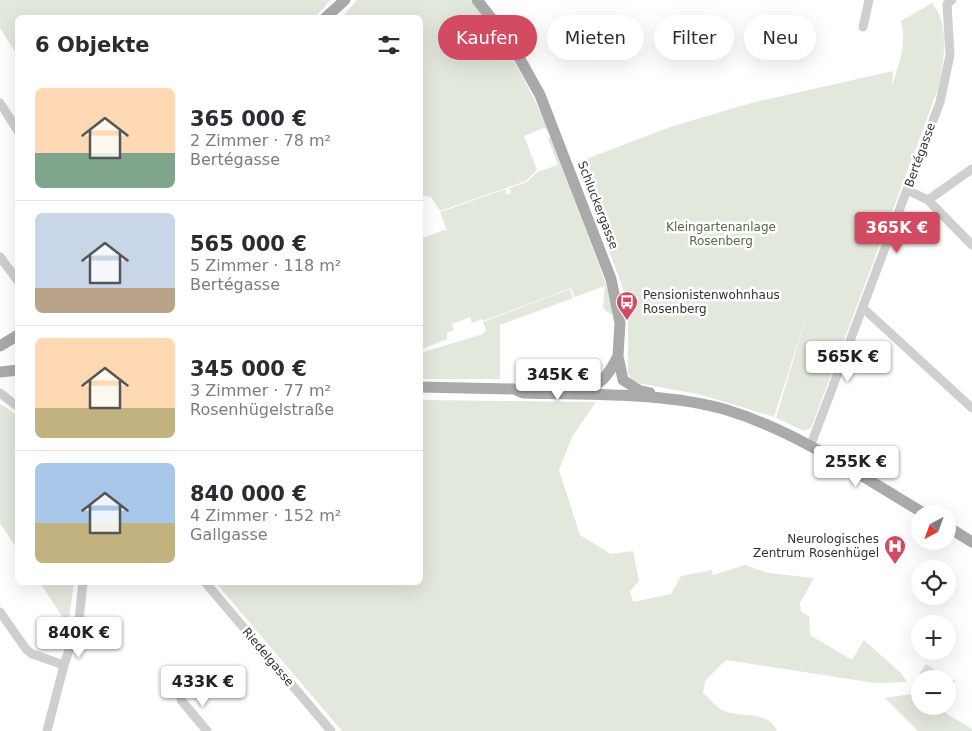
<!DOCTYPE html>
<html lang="de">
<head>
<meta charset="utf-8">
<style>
  :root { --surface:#fff; --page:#f7f7f7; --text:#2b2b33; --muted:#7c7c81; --line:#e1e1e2; --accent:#d24b61 }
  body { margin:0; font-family:"DejaVu Sans",sans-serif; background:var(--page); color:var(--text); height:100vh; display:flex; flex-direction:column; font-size:19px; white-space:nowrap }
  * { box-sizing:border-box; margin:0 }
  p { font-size:16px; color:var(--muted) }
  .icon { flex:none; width:28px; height:28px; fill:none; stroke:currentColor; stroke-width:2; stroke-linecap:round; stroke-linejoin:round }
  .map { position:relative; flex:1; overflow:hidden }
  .drawer { position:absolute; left:15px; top:15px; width:408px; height:570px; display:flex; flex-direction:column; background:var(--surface); border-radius:8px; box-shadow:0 5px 20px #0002 }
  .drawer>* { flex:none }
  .top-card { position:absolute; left:438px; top:15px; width:459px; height:45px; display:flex; gap:10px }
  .needle { width:32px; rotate:221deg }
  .tools { position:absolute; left:911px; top:505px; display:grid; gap:10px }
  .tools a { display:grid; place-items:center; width:45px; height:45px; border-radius:50%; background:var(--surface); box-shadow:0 5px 20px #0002; font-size:25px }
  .price { position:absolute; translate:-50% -42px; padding:0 11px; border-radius:5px; background:#fff; color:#222; font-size:16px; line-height:32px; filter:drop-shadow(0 1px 2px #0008) }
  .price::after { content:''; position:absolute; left:50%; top:30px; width:15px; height:11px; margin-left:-8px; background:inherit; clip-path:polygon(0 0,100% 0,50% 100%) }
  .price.current { background:var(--accent); color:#fff }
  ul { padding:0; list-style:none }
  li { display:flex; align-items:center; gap:15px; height:125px; padding:0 20px }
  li+li { border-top:1px solid var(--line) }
  li span { display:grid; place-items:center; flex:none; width:140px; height:100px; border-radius:8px; color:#555 }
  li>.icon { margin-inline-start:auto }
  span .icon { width:60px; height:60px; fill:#fffc; stroke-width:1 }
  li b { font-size:21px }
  h2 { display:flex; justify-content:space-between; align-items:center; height:60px; padding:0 20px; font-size:21px }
  .tag { padding:0 18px; border-radius:22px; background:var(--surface); box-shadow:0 5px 20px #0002; font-size:18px; line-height:45px }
  .tag.current { background:var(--accent); color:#fff }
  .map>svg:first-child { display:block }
  .green { fill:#e3e8dd }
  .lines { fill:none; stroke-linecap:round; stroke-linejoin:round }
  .minor { stroke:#cfcfcf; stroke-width:9 }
  .major { stroke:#aaa; stroke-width:11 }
  .labels { text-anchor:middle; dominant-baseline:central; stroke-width:5; stroke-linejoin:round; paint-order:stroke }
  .street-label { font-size:12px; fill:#323232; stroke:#fff }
  .park-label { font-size:12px; fill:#596a44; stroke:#fff }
  .poi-label { font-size:12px; fill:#323232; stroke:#fff; text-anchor:start }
</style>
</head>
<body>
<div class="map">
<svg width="972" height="731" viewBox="0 0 972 731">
  <rect width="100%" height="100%" fill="#fff"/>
  <path class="green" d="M0,0h331l-16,17 -297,1 -1,37 -17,-27z
    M357,0h113c34,40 58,82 78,130l-4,-2 -20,8 13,34 -11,11 -86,30 -9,-14 -11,-2v-177h-79z
    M932,3c19,23 12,58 6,86l-127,339 -7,3 -28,-13 31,-104 -33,103 -72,-22 -69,-13 -5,-9v-61l-4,-21 -48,-128 94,-36 81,-24 142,-32 -1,15c7,-25 15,-38 9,-65z
    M548,138h3l55,146 7,29 -2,2 -8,-7 2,-22 -30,11 -4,-9 -88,33 -1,-2 -10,4 -2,-6 -18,7 2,6 -7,3v6l-27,11v-111l24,-9 3,1 -7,-19 66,-23v6l5,-2 -1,-4h-3l20,-7 10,-10 21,-7z
    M570,289l3,9 -73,27v54h-80v-26l63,-19 3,-4 -3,-8z
    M420,400l176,2 -24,35 -13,33 21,65 31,19 22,-3 6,30 -9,10 3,11 38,-8 10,-18 31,-6 1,5 32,-10 23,8 46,5 -14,25 1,9 8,4 1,19 42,25 12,-20 38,34 5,8 -32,1 -149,-23 -21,21 -2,12c6,5 14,15 21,18 18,7 44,-1 53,20h-435l-126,-148 204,-1z
    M0,404l17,11v134l-17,-26z
    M40,583h34l-6,42z
    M926,664l29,17 -7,12v-14l-28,-1 -1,-4z
    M911,694l9,3v9h14l38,23v2h-54l-33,-33z"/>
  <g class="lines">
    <path class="minor" d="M863,27l6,-27
      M0,103l18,28
      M907,190l21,10 44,45
      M928,200l44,-31
      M0,257l18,24
      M864,309l108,99
      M0,393l18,14
      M810,447l130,-345 10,-47 -3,-51 5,-4
      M205,582l126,149
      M0,612l26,37 6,5 32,11
      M181,700l26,31
      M47,731l17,-66 15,-45 4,-38"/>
    <path class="major" d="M477,0l34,43 29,52 71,184 9,44 -2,33 5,24 17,11 10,2
      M325,18l20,-18
      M0,346l18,-11
      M0,372l18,-2
      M420,387l94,2 9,4c64,2 143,-1 204,17 71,22 134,66 198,104
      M576,389c24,0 32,-13 42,-33
      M948,527l24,15"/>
  </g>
  <defs>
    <g id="bus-pin" transform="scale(1.125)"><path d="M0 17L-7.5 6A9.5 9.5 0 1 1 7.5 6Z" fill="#d24b61" stroke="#fff"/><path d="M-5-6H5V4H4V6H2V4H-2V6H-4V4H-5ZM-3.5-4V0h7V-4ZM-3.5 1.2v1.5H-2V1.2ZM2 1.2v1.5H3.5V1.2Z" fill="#fff"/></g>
    <g id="hospital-pin" transform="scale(1.125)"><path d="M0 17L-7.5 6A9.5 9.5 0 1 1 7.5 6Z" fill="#d24b61" stroke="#fff"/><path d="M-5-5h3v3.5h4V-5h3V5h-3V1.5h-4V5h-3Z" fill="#fff"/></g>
  </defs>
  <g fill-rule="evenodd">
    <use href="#bus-pin" x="627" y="302"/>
    <use href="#hospital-pin" x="895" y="546"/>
  </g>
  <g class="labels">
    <g class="street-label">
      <text transform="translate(920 155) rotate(-70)">Bertégasse</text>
      <text transform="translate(598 205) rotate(69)">Schluckergasse</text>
      <text transform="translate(268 657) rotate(50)">Riedelgasse</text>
    </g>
    <g class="park-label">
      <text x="721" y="227">Kleingartenanlage<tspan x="721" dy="14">Rosenberg</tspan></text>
    </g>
    <g class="poi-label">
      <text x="643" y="295">Pensionistenwohnhaus<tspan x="643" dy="14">Rosenberg</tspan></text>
      <text x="879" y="539" text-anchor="end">Neurologisches<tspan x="879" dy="14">Zentrum Rosenhügel</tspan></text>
    </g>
  </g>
</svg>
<div class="tools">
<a><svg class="needle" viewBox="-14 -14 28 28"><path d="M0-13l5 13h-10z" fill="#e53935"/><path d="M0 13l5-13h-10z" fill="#7c7c81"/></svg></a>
<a><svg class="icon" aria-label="locate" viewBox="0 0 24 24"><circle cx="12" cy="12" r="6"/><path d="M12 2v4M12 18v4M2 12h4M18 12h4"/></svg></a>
<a>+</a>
<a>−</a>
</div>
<b class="price current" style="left:897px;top:254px">365K €</b>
<b class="price" style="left:848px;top:383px">565K €</b>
<b class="price" style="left:558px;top:401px">345K €</b>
<b class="price" style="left:856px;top:488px">255K €</b>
<b class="price" style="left:79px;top:659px">840K €</b>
<b class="price" style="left:203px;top:708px">433K €</b>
<div class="top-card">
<a class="tag current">Kaufen</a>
<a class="tag">Mieten</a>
<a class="tag">Filter</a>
<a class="tag">Neu</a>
</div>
<section class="drawer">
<h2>6 Objekte<svg class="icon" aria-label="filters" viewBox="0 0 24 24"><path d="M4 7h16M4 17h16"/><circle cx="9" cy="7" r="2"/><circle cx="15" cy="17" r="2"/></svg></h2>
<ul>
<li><span style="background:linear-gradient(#ffd9b3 65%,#7fa58c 0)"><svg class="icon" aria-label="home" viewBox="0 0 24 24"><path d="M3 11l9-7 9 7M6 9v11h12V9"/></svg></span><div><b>365 000 €</b><p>2 Zimmer · 78 m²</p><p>Bertégasse</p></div></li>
<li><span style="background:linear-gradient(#c9d6e8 75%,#b9a48a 0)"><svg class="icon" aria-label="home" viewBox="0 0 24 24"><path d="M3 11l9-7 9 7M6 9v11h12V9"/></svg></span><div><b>565 000 €</b><p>5 Zimmer · 118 m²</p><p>Bertégasse</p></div></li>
<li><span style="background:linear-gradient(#ffd9b3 70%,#c2b280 0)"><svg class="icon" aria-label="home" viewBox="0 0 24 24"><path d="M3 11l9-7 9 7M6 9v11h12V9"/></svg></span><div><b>345 000 €</b><p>3 Zimmer · 77 m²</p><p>Rosenhügelstraße</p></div></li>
<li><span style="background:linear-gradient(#a9c7e8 60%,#c2b280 0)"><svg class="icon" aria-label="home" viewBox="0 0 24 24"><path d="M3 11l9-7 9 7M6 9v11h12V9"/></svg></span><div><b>840 000 €</b><p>4 Zimmer · 152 m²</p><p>Gallgasse</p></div></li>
</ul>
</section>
</div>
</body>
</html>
